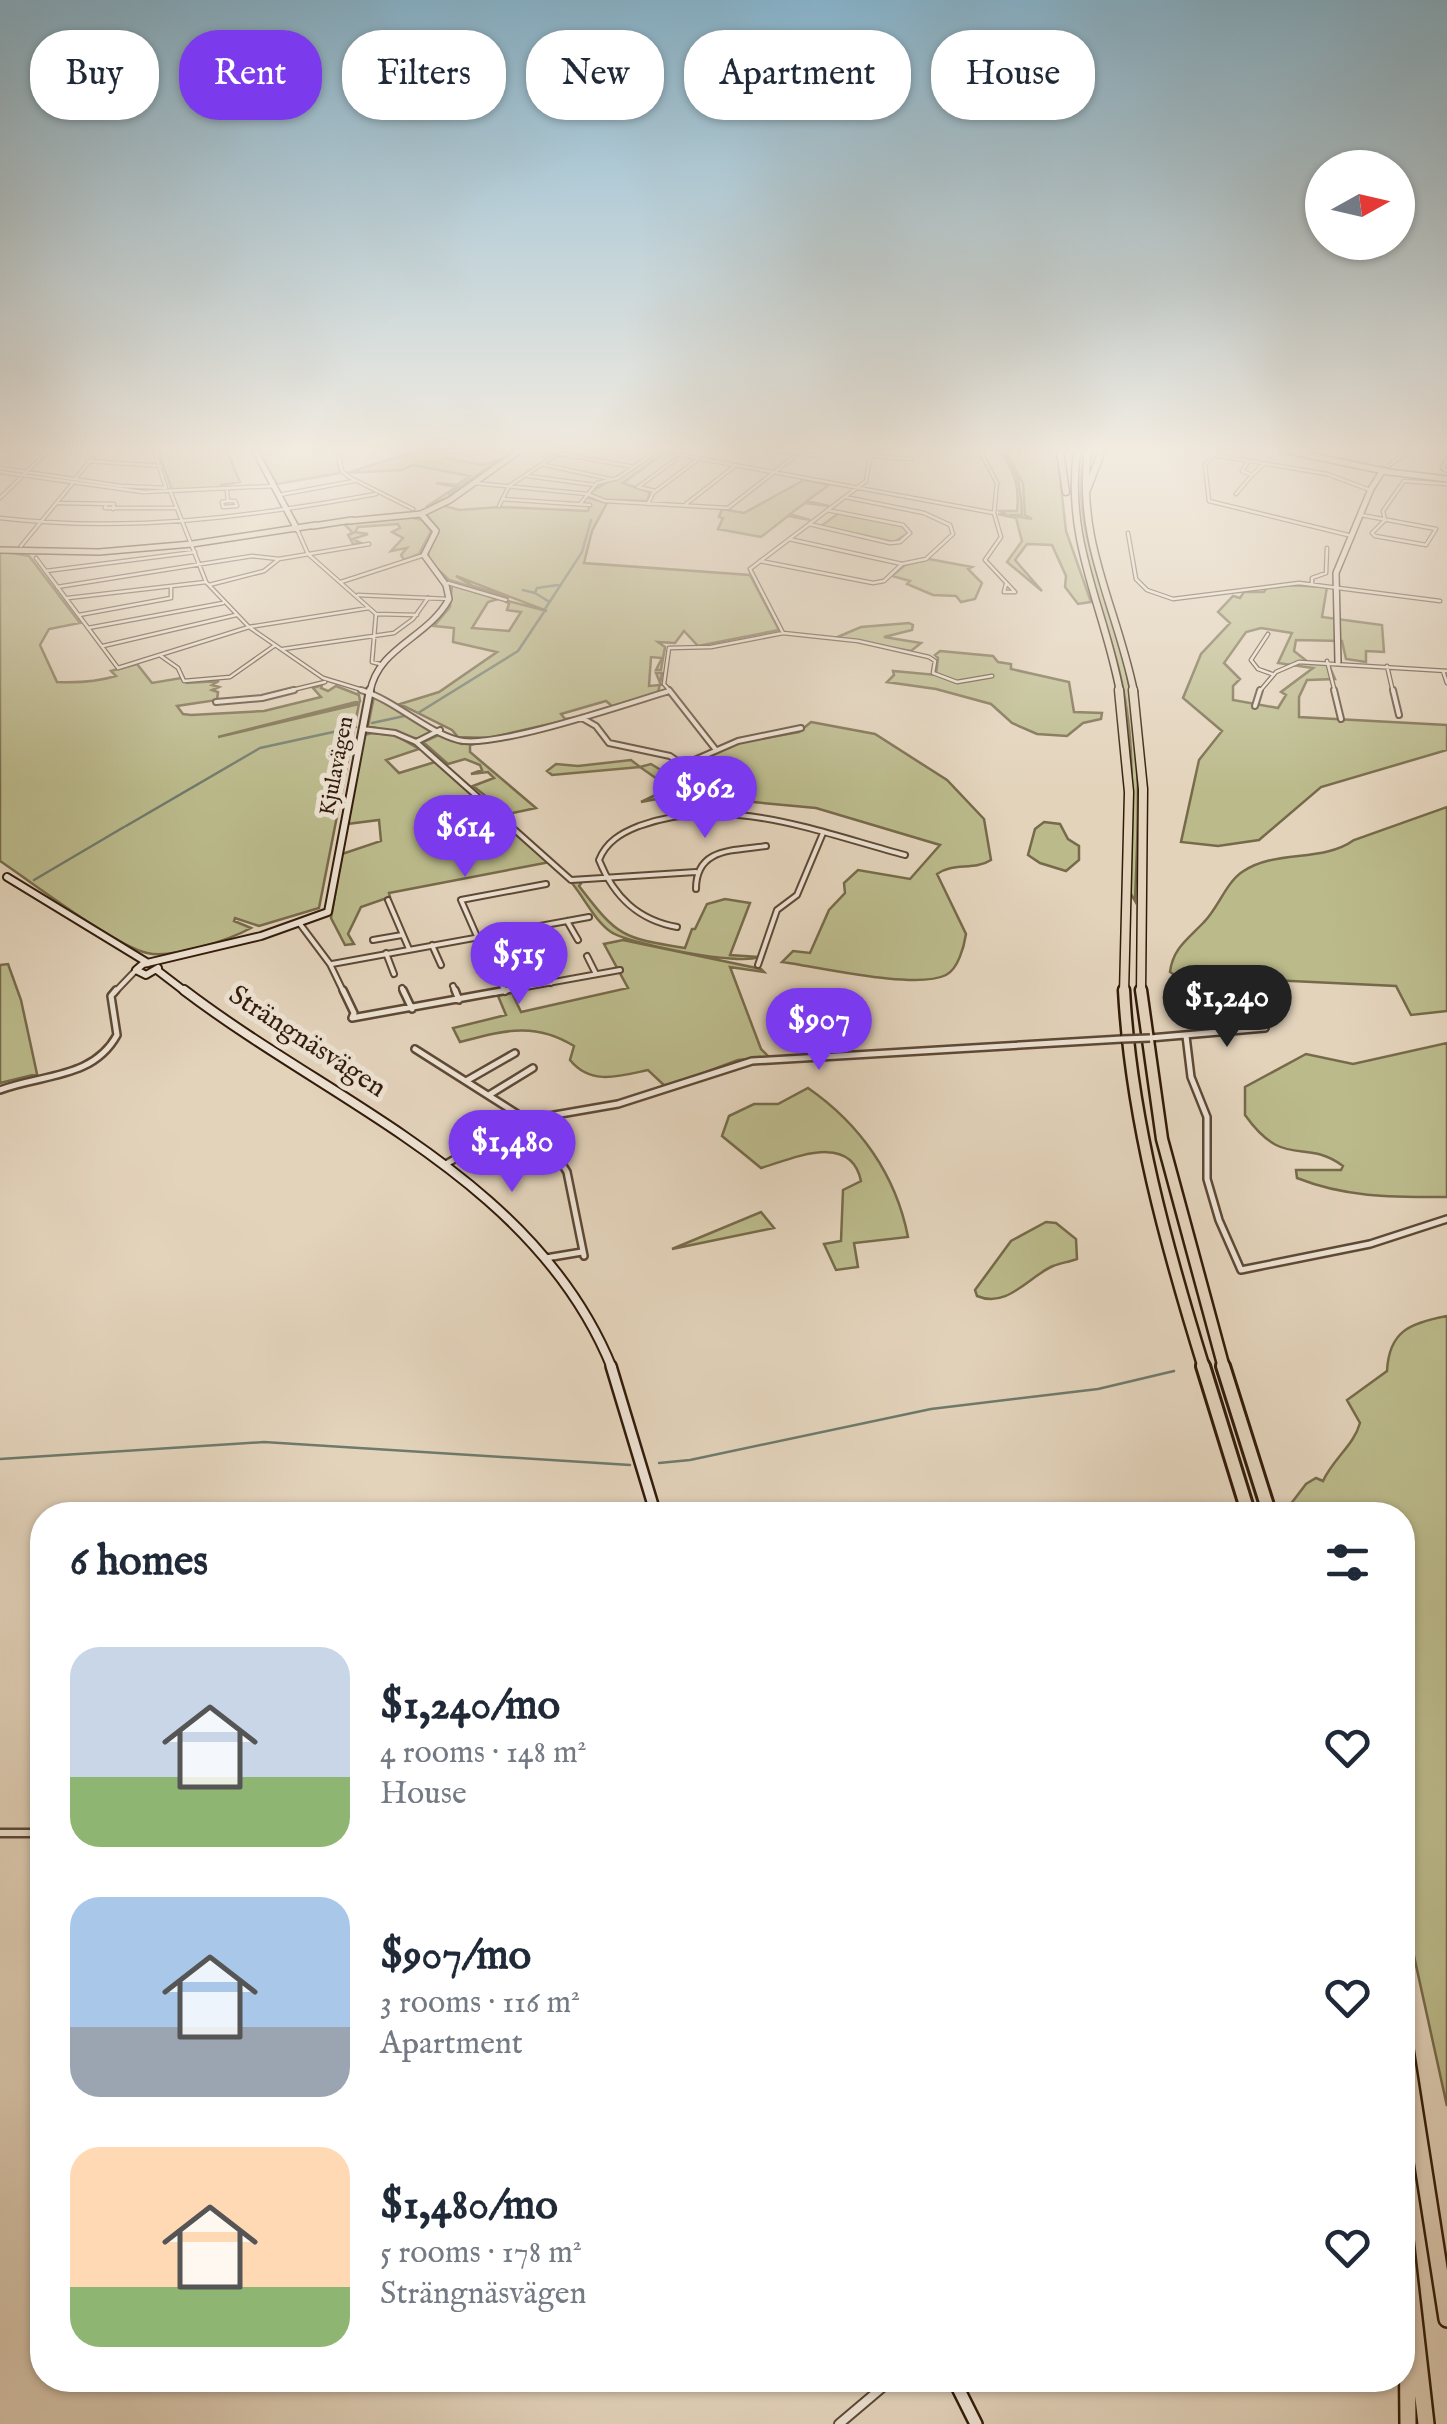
<!DOCTYPE html>
<html lang="en">
<head>
<meta charset="utf-8">
<style>
  :root { --surface:#fff; --page:#f2f2f3; --text:#1f2937; --muted:#747a83; --accent:#7c3aed }
  body { margin:0; font-family:"IM FELL English",serif; background:var(--page); color:var(--text); height:100vh; display:flex; flex-direction:column; font-size:38px; white-space:nowrap }
  * { box-sizing:border-box; margin:0 }
  p { font-size:32px; color:var(--muted) }
  .icon { flex:none; width:55px; height:55px; fill:none; stroke:currentColor; stroke-width:2; stroke-linecap:round; stroke-linejoin:round }
  .map { position:relative; flex:1; overflow:hidden }
  .drawer { position:absolute; left:30px; top:1502px; width:1385px; height:890px; display:flex; flex-direction:column; background:var(--surface); border-radius:40px; box-shadow:0 2px 8px #0004 }
  .drawer>* { flex:none }
  .guide { position:absolute; left:30px; top:30px; width:1388px; height:90px; display:flex; gap:20px }
  .needle { width:65px; rotate:82deg }
  .buttons { position:absolute; left:1305px; top:150px; display:grid; gap:20px }
  .buttons a { display:grid; place-items:center; width:110px; height:110px; border-radius:50%; background:var(--surface); box-shadow:0 2px 8px #0004; font-size:50px }
  .price { position:absolute; translate:-50% -85px; padding:0 22px; border-radius:35px; background:var(--accent); color:#fff; font-size:32px; line-height:65px; filter:drop-shadow(0 2px 5px #0008) }
  .price::after { content:''; position:absolute; left:50%; top:60px; width:30px; height:22px; margin-left:-15px; background:inherit; clip-path:polygon(0 0,100% 0,50% 100%) }
  .price.selected { background:#222; color:#fff }
  ul { padding:0; list-style:none }
  li { display:flex; align-items:center; gap:30px; height:250px; padding:0 40px }
  li span { display:grid; place-items:center; flex:none; width:280px; height:200px; border-radius:30px; color:#555 }
  li>.icon { margin-inline-start:auto }
  span .icon { width:120px; height:120px; fill:#fffc; stroke-width:1 }
  li b { font-size:42px }
  h2 { display:flex; justify-content:space-between; align-items:center; height:120px; padding:0 40px; font-size:42px }
  .chip { padding:0 35px; border-radius:40px; background:var(--surface); box-shadow:0 2px 8px #0004; font-size:35px; line-height:90px }
  .chip.selected { background:var(--accent); color:#fff }
  .map>svg:first-child { display:block }
  .green { fill:#bbba8b; stroke:#766a4a; stroke-width:2.5; fill-rule:evenodd }
  .lines { fill:none; stroke-linecap:round; stroke-linejoin:round }
  .stream { stroke:#6e7a6b; stroke-width:2.5 }
  .street-far4-casing { stroke:#5e4936; stroke-width:5 }
  .street-far3-casing { stroke:#5e4936; stroke-width:8 }
  .street-far2-casing { stroke:#5e4936; stroke-width:10 }
  .street-far1-casing { stroke:#5e4936; stroke-width:11 }
  .street-casing { stroke:#5e4936; stroke-width:12 }
  .secondary-far4-casing { stroke:#321b0a; stroke-width:8 }
  .secondary-far3-casing { stroke:#321b0a; stroke-width:10 }
  .secondary-far2-casing { stroke:#321b0a; stroke-width:12 }
  .secondary-far1-casing { stroke:#321b0a; stroke-width:14 }
  .secondary-casing { stroke:#321b0a; stroke-width:16 }
  .primary-casing { stroke:#321b0a; stroke-width:8 }
  .highway-far4-casing { stroke:#321b0a; stroke-width:9 }
  .highway-far3-casing { stroke:#321b0a; stroke-width:11 }
  .highway-far2-casing { stroke:#321b0a; stroke-width:15 }
  .highway-far1-casing { stroke:#321b0a; stroke-width:18 }
  .highway-casing { stroke:#321b0a; stroke-width:20 }
  .street-far4 { stroke:#ede2d3; stroke-width:2.5 }
  .street-far3 { stroke:#ede2d3; stroke-width:4 }
  .street-far2 { stroke:#ede2d3; stroke-width:5 }
  .street-far1 { stroke:#ede2d3; stroke-width:6 }
  .street { stroke:#ede2d3; stroke-width:8 }
  .secondary-far4 { stroke:#ede2d3; stroke-width:5 }
  .secondary-far3 { stroke:#ede2d3; stroke-width:6 }
  .secondary-far2 { stroke:#ede2d3; stroke-width:8 }
  .secondary-far1 { stroke:#ede2d3; stroke-width:9 }
  .secondary { stroke:#ede2d3; stroke-width:11 }
  .primary { stroke:#e3d3bb; stroke-width:5 }
  .highway-far4 { stroke:#e3d3bb; stroke-width:6 }
  .highway-far3 { stroke:#e3d3bb; stroke-width:8 }
  .highway-far2 { stroke:#e3d3bb; stroke-width:10 }
  .highway-far1 { stroke:#e3d3bb; stroke-width:12 }
  .highway { stroke:#e3d3bb; stroke-width:15 }
  .street-bridge-casing { stroke:#5e4936; stroke-width:10; stroke-linecap:butt }
  .street-bridge { stroke:#ede2d3; stroke-width:5 }
  .labels { text-anchor:middle; dominant-baseline:central; stroke-width:10; stroke-linejoin:round; paint-order:stroke }
  .far-street-label { font-size:22px; fill:#321b0a; stroke:#ede2d3 }
  .street-label { font-size:28px; fill:#321b0a; stroke:#ede2d3 }
</style>
</head>
<body>
<div class="map">
<svg width="1447" height="2424" viewBox="0 0 1447 2424">
  <rect width="100%" height="100%" fill="#e3d3bb"/>
  <filter id="stains"><feTurbulence type="fractalNoise" baseFrequency=".002" numOctaves="4"/><feColorMatrix values="0 0 0 0 .2 0 0 0 0 .09 0 0 0 0 .02 0 0 0 .5 -.17"/></filter>
  <radialGradient id="worn" r=".72"><stop offset=".6" stop-color="#630" stop-opacity="0"/><stop offset="1" stop-color="#630" stop-opacity=".3"/></radialGradient>
  <path class="green" d="M227,451l13,31 -19,3 1,5 47,-4 -96,6 -15,-40z
    M284,451h51l5,22 -63,11 -16,-29z
    M416,451h35l-6,7 38,7 17,-6 -52,36 6,-1 -3,2 -25,11 30,-20 -20,-4 21,2 13,-9 -57,-11 -11,5 -55,3z
    M1000,451c19,15 21,40 22,64h-13l23,4 -7,-4 -2,-31 -17,-33h51l9,80 25,71 -13,2 -13,-17 1,-11 -14,-31 -25,-1 -12,16 27,31 -35,-29 15,-21 -6,-23 -18,-4 9,1 -7,-4h17c3,-24 -3,-41 -17,-60z
    M1080,451h4c-14,78 24,140 41,214 18,78 13,157 10,236l-7,-12c2,-61 8,-123 -2,-184 -10,-71 -47,-136 -51,-208 -1,-15 3,-31 5,-46z
    M657,452l7,1 -41,30 27,9 -3,9 -43,-1 -15,-7z
    M804,480l25,5 -22,16 22,5 -24,-3 -15,11 20,6 -22,-4 -27,21 -43,-8 5,-11 -4,-1 3,-8 22,4z
    M459,496l-14,10 14,4 41,-3 88,4 2,-6 -8,-2 4,-6 21,6 -15,28 -8,32 166,12 29,55 -81,16 -14,-15 -9,12 -17,-1 7,5 -4,23h-5l6,-12 -11,-1 -2,29 12,-1 -5,-12h6l-4,20 -68,20 22,-7 -6,-5 -45,13 4,5 20,-3 -96,22 -31,-1 -6,-7 -52,-26 39,-12 58,-40 -44,-10 1,-14 -20,-2 16,-19 2,-22 46,14 -10,3 -16,26 37,3 12,-19 -14,-2 2,-6 -5,-4 43,11 -91,-35 17,10 36,12 -60,-18 -20,-19 -1,-10 11,-21 -12,-15 3,-6z
    M839,513l64,13 5,7 -14,9 -73,-16z
    M409,517l13,3 9,11 -12,23 -15,6 -3,-5 6,-7 -16,3 12,-13 -11,-6 8,-4 -2,-4 -40,3 -3,5 13,2 -15,5 8,4 -8,1 -5,-9 5,-2 -9,-9z
    M0,551l29,5 51,67 -31,6 -9,16 17,37c21,1 39,0 59,-6l-5,-5 26,-7 15,19 29,-5 6,5 32,-2 -7,4 7,2 -7,3 6,2 -1,8 -40,6 6,8 8,1 73,-4 57,-14 -8,-9 9,-3 -1,3 7,3 8,-5 23,9 1,6 -142,36 141,-33 -40,204 -60,18 -24,-8 -1,3 17,7c-22,12 -79,31 -104,25 -32,-7 -118,-73 -147,-92z
    M929,559l43,8 -4,2 14,14 -7,16 -14,3 -5,-6 -23,-1 -26,-11 3,-3 -18,-5 13,-11z
    M1285,585l42,2 -5,30 60,8 2,27 -18,-1v11l-20,-3 -4,-18 -46,-1 -2,11 14,11 21,3 6,14 -28,1 -8,17v20l148,8v25l-126,37 -62,53 -41,6 -37,-4 18,-82 23,-29 -39,-33 18,-44 29,-31 -12,-11 15,-16 7,2 4,-6h20l3,-5zM1261,628l31,5 -14,30 35,5 -32,24 5,3 -8,13 -45,-8v-14l7,-7 -16,-16 22,-31z
    M909,623l4,2 -1,5 -28,7 37,6 -10,8 -76,-13 26,-11z
    M940,651l53,5 5,6 13,2v5l58,13 5,30 28,1 -1,6 -18,4 -16,13 -30,-2 -25,-11 -21,-19 -55,-15 -49,-7 7,-7 -1,-4 43,4 2,-17 -3,-3z
    M374,697l9,1 51,32 -16,9 -50,-13z
    M811,722l64,12 72,46 37,39 7,41c-17,11 -38,2 -54,14l29,60c-2,13 -8,35 -20,41 -30,15 -127,-8 -164,-13l11,-11 17,2 19,-43 16,-17 -1,-10 14,-13 52,9 30,-34 -124,-37 -138,-13 -37,7 29,-14 -30,-21 -88,8 -5,-4 9,-7 22,2 53,-6 9,7 11,-3 20,12 66,-33 62,-11z
    M372,733l23,2 24,14 -33,11 13,13 36,-11 115,100 -161,31 1,4 -29,10 -13,27 6,10 -9,1 -14,-27 11,-64 39,-13 -2,-21 -32,4 17,-89z
    M441,734l21,10 21,-2 -13,3v7l66,56 -28,6 -35,-28 21,-8 -6,-6 -17,2 11,-4 -2,-5 -15,-6 -17,5 -25,-22z
    M1447,807v204l-36,4 -15,-29 -146,-7 -60,6 -20,-13c3,-24 18,-33 34,-50 14,-14 22,-39 38,-50 33,-23 80,-9 112,-32z
    M1044,822l16,2 8,15 11,7v14l-13,11 -26,-8 -12,-8 7,-26z
    M571,882h11l-3,4c39,51 43,52 106,62l7,-19h3l12,-25 18,-5 25,4 -20,52 28,2c-17,9 -129,-13 -147,-25 -17,-12 -27,-35 -40,-50z
    M623,940l138,29 3,3 -34,-5 31,82 8,8 -31,3 -72,27 -18,-17c-28,6 -57,16 -78,-10l4,-14c-40,-25 -71,-15 -114,-4l-7,-14 53,-13 -8,-19 14,-3 9,19 107,-24 -24,-44z
    M8,964l13,36 16,74 -37,9v-118z
    M1447,1043v154c-53,0 -100,1 -150,-19l-1,-8h45l2,-4c-39,-29 -58,5 -98,-51v-28l61,-33 47,10z
    M808,1088c52,36 88,87 100,149l-54,6 4,24 -22,3 -12,-26 17,-3 2,-51 18,-9c-10,-49 -67,-23 -100,-13l-39,-32 7,-20 25,-12h24z
    M761,1212l13,16 -102,21z
    M1046,1222l10,1 20,16 1,20c-8,3 -17,4 -24,7 -25,11 -46,43 -76,30l-2,-6 36,-49z
    M1447,1316v790l-44,-200 -1,-391h-109l-3,-10 16,-21 10,-6 7,3c10,-22 31,-36 37,-58l-13,-23 40,-29c2,-40 23,-48 60,-55z"/>
  <g class="lines">
    <path class="stream" d="M523,590l12,3
      M548,601l-13,-8 2,-5 21,-3
      M545,609l37,-57 9,-32
      M418,713l100,-62 26,-39
      M372,723l37,-8
      M126,826l134,-78 96,-21
      M34,880l90,-53
      M0,1459l264,-17 366,23
      M659,1463l31,-3 241,-51 167,-20 76,-18"/>
    <g class="street-far4-casing">
      <path id="street-far4" d="M338,451l4,20 7,6 64,32
        M545,451l89,16
        M659,451l335,62
        M774,451l47,5
        M980,451l17,32 -3,30
        M1216,451l-11,14 4,36 143,35
        M1213,455l114,19 43,16
        M871,456l41,3
        M1447,460l-5,8 5,3
        M89,461l72,5
        M1248,462l-6,9 10,4 13,-12
        M545,465l65,14
        M1388,466l21,-15
        M0,468l121,18 45,2 -12,-37
        M0,472l143,20 131,-6
        M528,476l67,9
        M75,479l23,-28
        M474,483l113,11 18,7 123,7 67,-52
        M227,491l1,10
        M655,491l-17,-4 37,-27
        M171,493l35,89 43,45 74,51 46,14
        M1236,494l16,-19
        M279,495l75,-14
        M0,498l48,-47
        M502,499l88,6
        M228,501h7l2,5 -14,1 -1,-5z
        M58,503l56,1 -1,5
        M106,504l-1,4h72
        M580,504l17,-21 21,-5 39,-27
        M648,504l5,-11 44,-33
        M686,504l50,-39
        M499,506l10,-20 50,-33
        M994,513l7,24 -16,23 30,32h-11l2,-8
        M1361,515l75,14 -10,16 -51,-9 -3,-3 13,-13
        M0,518c128,15 250,-1 376,-24
        M1385,520l-2,-9 21,-30 43,3
        M809,524l81,19 10,-1 10,-9 -7,-8 -76,-15
        M297,529l11,25 68,60 -4,48 8,2
        M1128,533l8,46 11,11 26,9 126,-16 141,18
        M789,539l113,25 24,-5 27,-25 -3,-9 -26,-12 -79,-16
        M21,546l51,-62
        M36,558l82,110 131,-41 120,-19
        M760,561l113,22 11,-2 18,-17
        M46,571l149,-19
        M341,582l83,-27
        M448,583l58,17
        M1312,584v-6l14,-5 1,-25
        M209,585l55,-14 15,-12
        M57,587l195,-31 27,3 90,-15
        M358,595l91,4
        M68,598l138,-16
        M376,614l41,1
        M79,615l92,-17v-10
        M88,628l135,-25
        M783,633l-33,-64 116,-88 5,-30
        M1268,634l-17,26 7,9 14,5
        M103,646l133,-31
        M283,649l111,-16 19,-14 15,-21
        M161,656l17,12 6,13 46,-4 44,-31
        M1327,661l8,31
        M1387,666l6,26
        M1443,671l4,12
        M284,692l41,-10
        M665,692l4,-1
        M671,692l-7,-8 5,-36 42,-1 72,-14 75,8 71,16 6,4 -2,12 24,9 35,-6
        M1259,692l17,-20 23,-10 148,9"/>
    </g>
    <g class="street-far3-casing">
      <path id="street-far3" d="M361,690c35,11 64,41 97,50 34,10 171,-37 211,-49
        M669,690l47,60
        M1334,690l7,29
        M1393,690l6,25
        M216,702l46,-4 32,-8
        M1255,706l5,-16
        M582,718l14,8 13,17 61,13 13,9 55,-24 63,-13
        M362,729l33,4 21,9 155,138 125,-8
        M416,742l24,-12
        M696,889c0,-42 38,-38 70,-43
        M388,900l21,49
        M567,921l11,19
        M300,924l30,40 14,29
        M677,927c-39,-7 -63,-30 -78,-67 7,-18 22,-27 40,-34 89,-32 179,6 266,29
        M522,929l7,12
        M373,940l29,-5
        M432,945l9,20
        M386,953l8,21
        M587,956l9,18
        M486,957l-25,-57 85,-16
        M332,964l257,-47
        M542,964l9,19
        M758,965l19,-55 20,-15 26,-62
        M495,971l10,21
        M453,986l3,7
        M402,988l2,5
        M114,993l23,-24
        M493,993l127,-23"/>
    </g>
    <g class="street-far2-casing">
      <path id="street-far2" d="M343,990l11,23 -2,5 155,-28
        M403,990l9,19
        M455,990l4,10
        M1186,1036l5,41 16,40v62l12,41 22,50 129,-26 77,-25
        M1150,1038l115,-10
        M415,1049l104,66 1,6 -74,43
        M466,1081l49,-28
        M0,1090c42,-16 93,-11 117,-55l-6,-39 5,-6
        M489,1095l44,-27
        M534,1119l33,53 17,84
        M520,1121l98,-17 134,-43 370,-22
        M546,1258l36,-6"/>
    </g>
    <g class="street-far1-casing">
      <path id="street-far1" d="M0,1833h42"/>
    </g>
    <g class="street-casing">
      <path id="street" d="M839,2424l52,-44"/>
    </g>
    <g class="secondary-far4-casing">
      <path id="secondary-far4" d="M255,451l42,78
        M1288,451l101,21 58,7
        M1338,662l-2,-89 35,-84 12,-19
        M370,692c8,-45 58,-54 79,-93l-3,-14 -22,-30 12,-24 -15,-17"/>
    </g>
    <g class="secondary-far3-casing">
      <path id="secondary-far3" d="M7,877l141,86
        M158,968l-12,7 -10,-5 7,-6 118,-28 67,-24 42,-222
        M157,970l30,23"/>
    </g>
    <g class="secondary-far2-casing">
      <path id="secondary-far2" d="M184,990c151,115 352,190 428,378"/>
    </g>
    <g class="secondary-far1-casing">
      <path id="secondary-far1" d="M611,1366l45,149"/>
    </g>
    <g class="secondary-casing">
      <path id="secondary" d="M954,2380l22,44"/>
    </g>
    <g class="primary-casing">
      <path id="primary" d="M349,521l72,-7 29,-14 69,-49
        M313,526l39,-6
        M0,550l99,2 93,-8 124,-19"/>
    </g>
    <g class="highway-far4-casing">
      <path id="highway-far4" d="M1060,451l6,41
        M1077,451c-12,91 27,155 43,241
        M1088,451c-12,91 29,156 46,241
        M1087,490l15,-39"/>
    </g>
    <g class="highway-far3-casing">
      <path id="highway-far3" d="M1119,690l10,102 -5,201
        M1133,690l10,99 -2,204"/>
    </g>
    <g class="highway-far2-casing">
      <path id="highway-far2" d="M1124,990c7,130 42,255 80,378
        M1141,990l21,149 62,229"/>
    </g>
    <g class="highway-far1-casing">
      <path id="highway-far1" d="M1203,1366l46,149
        M1223,1366l47,149"/>
    </g>
    <g class="highway-casing">
      <path id="highway" d="M1402,2030l45,289
        M1402,2214l24,210
        M1408,2424l-1,-107 4,-15"/>
    </g>
    <use href="#street-far4" class="street-far4"/>
    <use href="#street-far3" class="street-far3"/>
    <use href="#street-far2" class="street-far2"/>
    <use href="#street-far1" class="street-far1"/>
    <use href="#street" class="street"/>
    <use href="#secondary-far4" class="secondary-far4"/>
    <use href="#secondary-far3" class="secondary-far3"/>
    <use href="#secondary-far2" class="secondary-far2"/>
    <use href="#secondary-far1" class="secondary-far1"/>
    <use href="#secondary" class="secondary"/>
    <use href="#primary" class="primary"/>
    <use href="#highway-far4" class="highway-far4"/>
    <use href="#highway-far3" class="highway-far3"/>
    <use href="#highway-far2" class="highway-far2"/>
    <use href="#highway-far1" class="highway-far1"/>
    <use href="#highway" class="highway"/>
    <g class="street-bridge-casing">
      <path id="street-bridge" d="M1122,1039l28,-1"/>
    </g>
    <use href="#street-bridge" class="street-bridge"/>
  </g>
  <linearGradient id="sky" x2="0" y2="1"><stop stop-color="#87b6d0"/><stop offset="0.57" stop-color="#f2ebe0"/><stop offset="1" stop-color="#f2ebe0" stop-opacity="0"/></linearGradient>
  <rect width="1447" height="790" fill="url(#sky)"/>
  <g class="labels">
    <g class="far-street-label">
      <text transform="translate(337 766) rotate(-79)">Kjulavägen</text>
    </g>
    <g class="street-label">
      <text transform="translate(307 1042) rotate(33)">Strängnäsvägen</text>
    </g>
  </g>
  <rect width="100%" height="100%" filter="url(#stains)"/>
  <rect width="100%" height="100%" fill="url(#worn)"/>
</svg>
<div class="buttons">
<a><svg class="needle" viewBox="-14 -14 28 28"><path d="M0-13l5 13h-10z" fill="#e53935"/><path d="M0 13l5-13h-10z" fill="#747a83"/></svg></a>
</div>
<b class="price" style="left:705px;top:841px">$962</b>
<b class="price" style="left:465px;top:880px">$614</b>
<b class="price" style="left:519px;top:1007px">$515</b>
<b class="price selected" style="left:1227px;top:1050px">$1,240</b>
<b class="price" style="left:819px;top:1073px">$907</b>
<b class="price" style="left:512px;top:1195px">$1,480</b>
<div class="guide">
<a class="chip">Buy</a>
<a class="chip selected">Rent</a>
<a class="chip">Filters</a>
<a class="chip">New</a>
<a class="chip">Apartment</a>
<a class="chip">House</a>
</div>
<section class="drawer">
<h2>6 homes<svg class="icon" aria-label="filters" viewBox="0 0 24 24"><path d="M4 7h16M4 17h16"/><circle cx="9" cy="7" r="2"/><circle cx="15" cy="17" r="2"/></svg></h2>
<ul>
<li><span style="background:linear-gradient(#c9d6e8 65%,#8fb573 0)"><svg class="icon" aria-label="home" viewBox="0 0 24 24"><path d="M3 11l9-7 9 7M6 9v11h12V9"/></svg></span><div><b>$1,240/mo</b><p>4 rooms · 148 m²</p><p>House</p></div><svg class="icon" aria-label="heart" viewBox="0 0 24 24"><path d="M12 20l-8-8c-3-5 5-10 8-4 3-6 11-1 8 4z"/></svg></li>
<li><span style="background:linear-gradient(#a9c7e8 65%,#9aa5b1 0)"><svg class="icon" aria-label="home" viewBox="0 0 24 24"><path d="M3 11l9-7 9 7M6 9v11h12V9"/></svg></span><div><b>$907/mo</b><p>3 rooms · 116 m²</p><p>Apartment</p></div><svg class="icon" aria-label="heart" viewBox="0 0 24 24"><path d="M12 20l-8-8c-3-5 5-10 8-4 3-6 11-1 8 4z"/></svg></li>
<li><span style="background:linear-gradient(#ffd9b3 70%,#8fb573 0)"><svg class="icon" aria-label="home" viewBox="0 0 24 24"><path d="M3 11l9-7 9 7M6 9v11h12V9"/></svg></span><div><b>$1,480/mo</b><p>5 rooms · 178 m²</p><p>Strängnäsvägen</p></div><svg class="icon" aria-label="heart" viewBox="0 0 24 24"><path d="M12 20l-8-8c-3-5 5-10 8-4 3-6 11-1 8 4z"/></svg></li>
</ul>
</section>
</div>
</body>
</html>
